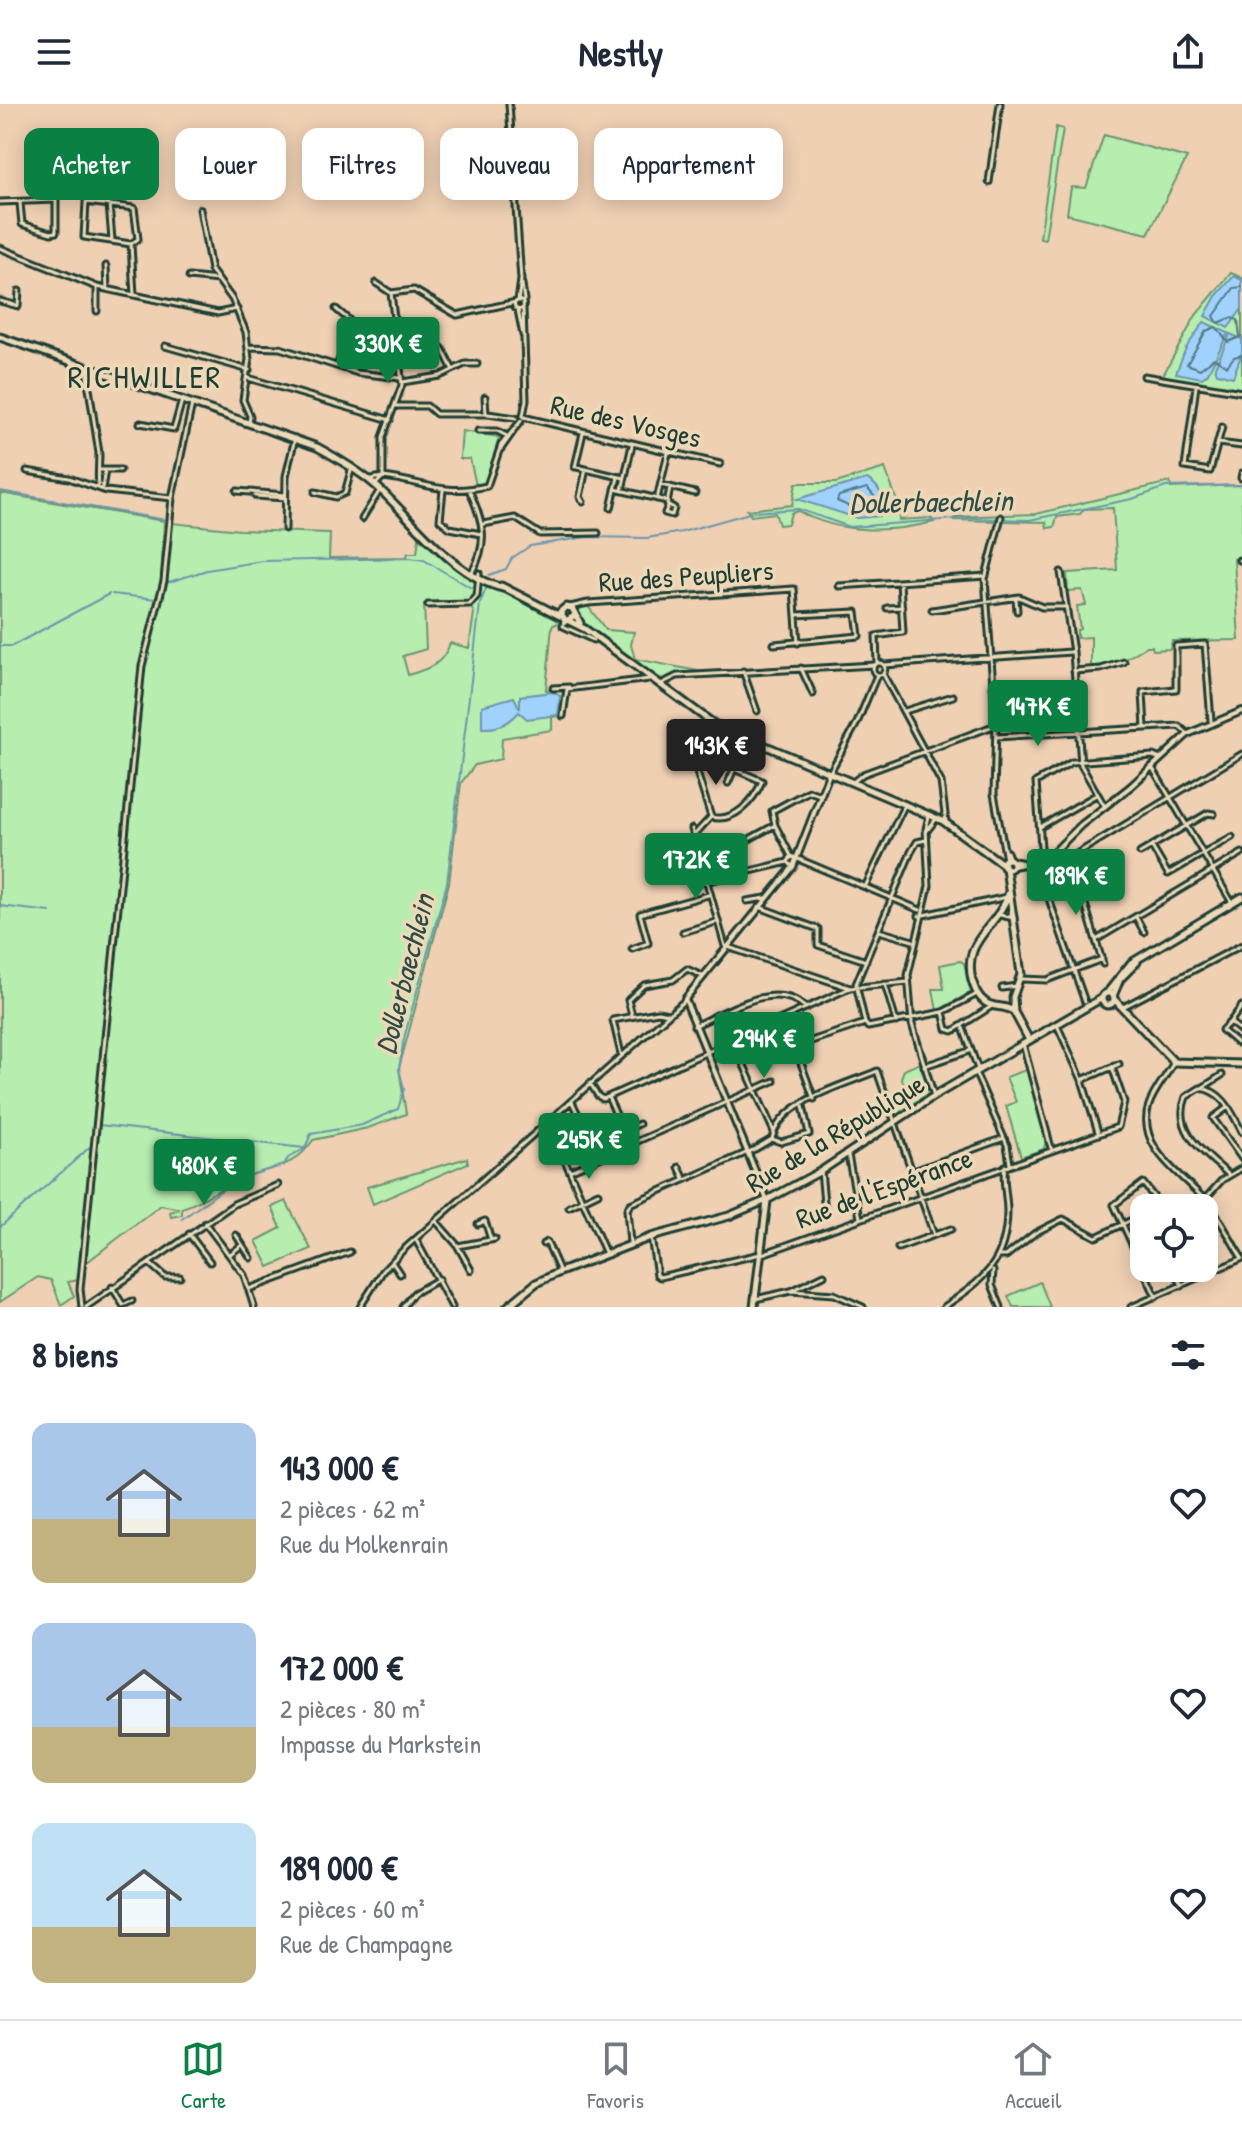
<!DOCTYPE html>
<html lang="fr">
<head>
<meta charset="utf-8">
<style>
  :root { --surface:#fff; --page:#f2f2f3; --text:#1f2937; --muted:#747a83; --line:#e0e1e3; --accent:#0b8043 }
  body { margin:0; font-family:"Patrick Hand",sans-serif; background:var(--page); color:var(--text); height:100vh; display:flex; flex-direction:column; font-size:30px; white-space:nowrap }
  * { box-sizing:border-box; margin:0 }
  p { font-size:26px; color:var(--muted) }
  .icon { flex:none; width:44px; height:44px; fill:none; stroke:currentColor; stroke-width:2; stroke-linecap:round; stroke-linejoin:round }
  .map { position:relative; height:1203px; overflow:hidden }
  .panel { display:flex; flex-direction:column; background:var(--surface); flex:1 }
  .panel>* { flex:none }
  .guide { position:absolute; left:24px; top:24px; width:800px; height:72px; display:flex; gap:16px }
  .buttons { position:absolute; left:1130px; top:1090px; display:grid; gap:16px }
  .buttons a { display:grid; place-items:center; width:88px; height:88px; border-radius:16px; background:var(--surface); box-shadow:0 4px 20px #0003; font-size:40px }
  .price { position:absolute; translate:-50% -68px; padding:0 18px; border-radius:8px; background:var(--accent); color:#fff; font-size:26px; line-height:52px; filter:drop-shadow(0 2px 4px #0008) }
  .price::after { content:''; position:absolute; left:50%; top:48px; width:24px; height:18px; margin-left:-12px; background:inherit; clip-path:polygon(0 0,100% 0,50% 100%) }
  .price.selected { background:#222; color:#fff }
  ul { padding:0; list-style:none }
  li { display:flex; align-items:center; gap:24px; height:200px; padding:0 32px }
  li span { display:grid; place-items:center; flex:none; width:224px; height:160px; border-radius:16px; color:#555 }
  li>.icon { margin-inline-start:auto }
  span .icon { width:96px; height:96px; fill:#fffc; stroke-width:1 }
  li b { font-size:34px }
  h2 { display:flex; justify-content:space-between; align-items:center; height:96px; padding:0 32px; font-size:34px }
  .chip { padding:0 28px; border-radius:16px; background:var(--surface); box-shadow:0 4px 20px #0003; font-size:28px; line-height:72px }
  .chip.selected { background:var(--accent); color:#fff }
  header { display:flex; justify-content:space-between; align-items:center; height:104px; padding:0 32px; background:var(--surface); font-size:36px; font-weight:700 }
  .menu { display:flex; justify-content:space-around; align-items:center; height:112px; border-top:2px solid var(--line); background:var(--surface); font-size:22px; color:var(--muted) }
  .menu a { display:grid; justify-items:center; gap:4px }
  .menu .selected { color:var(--accent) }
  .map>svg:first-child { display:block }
  .green { fill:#b7edaf; stroke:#6b9572; stroke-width:2; fill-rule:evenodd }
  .water { fill:#a0d2fd; stroke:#6c96ad; stroke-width:2 }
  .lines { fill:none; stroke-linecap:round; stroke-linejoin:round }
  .shore { stroke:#537984; stroke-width:2 }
  .stream { stroke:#6c96ad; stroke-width:2 }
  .minor-casing { stroke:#1f3d34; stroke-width:9 }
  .tertiary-casing { stroke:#1f3d34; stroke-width:10 }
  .secondary-casing { stroke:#1f3d34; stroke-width:11 }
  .minor { stroke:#edd9b7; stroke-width:3 }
  .tertiary { stroke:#edd9b7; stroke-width:4 }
  .secondary { stroke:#edd9b7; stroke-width:5 }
  .labels { text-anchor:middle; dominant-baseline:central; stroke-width:7; stroke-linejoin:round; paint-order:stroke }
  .street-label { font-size:28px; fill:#1f3d34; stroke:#edd9b7 }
  .water-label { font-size:30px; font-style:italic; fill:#2c4c48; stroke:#edd9b7 }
  .quarter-label { font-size:32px; letter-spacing:2px; fill:#1f3d34; stroke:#edd9b7 }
</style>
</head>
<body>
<header><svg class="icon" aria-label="menu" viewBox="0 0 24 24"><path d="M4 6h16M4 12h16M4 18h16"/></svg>Nestly<svg class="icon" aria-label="share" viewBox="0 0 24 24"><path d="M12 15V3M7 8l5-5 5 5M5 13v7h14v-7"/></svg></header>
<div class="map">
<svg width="1242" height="1203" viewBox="0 0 1242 1203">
  <rect width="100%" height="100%" fill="#efd0b3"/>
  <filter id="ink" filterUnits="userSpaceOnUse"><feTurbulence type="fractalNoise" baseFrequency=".0125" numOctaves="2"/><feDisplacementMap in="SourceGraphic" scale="16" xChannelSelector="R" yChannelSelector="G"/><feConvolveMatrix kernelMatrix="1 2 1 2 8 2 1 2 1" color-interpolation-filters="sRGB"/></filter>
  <g filter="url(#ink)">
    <path class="green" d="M1056,23l7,2 -18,110 -5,-1z
      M1104,31l83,23 -39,76 -81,-20 4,-27 15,1z
      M1231,169l11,5v112l-81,-11 35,-64z
      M462,327l37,6 -11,42 -6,6h-6l-6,-26h-10z
      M885,364l12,33 2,19 32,-2 3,4c-45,11 -95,12 -136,-11l-7,2 -3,11 -9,1 -4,-12 -24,3 -4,-6 45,-5 4,-22h40z
      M1170,378l1,6 71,-3v73l-8,1 5,81 -67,1 -2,8 -17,1 -1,-4h-5l-28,17 -28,4v-30l-14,1v-8l3,-1 -3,-23 9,-1 -4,-15 -14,1 -1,-18 50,-3 -4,-62 -29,1 -4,5 -23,3 -3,10 -7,1 -1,-6 -93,-2 2,-3 81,-3z
      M0,389l164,28 -3,60h4l7,-58 68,7 90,3 -1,25 78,-1 1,-4h9l2,-15 53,38 88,46 -8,4 -6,64 18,2 2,23 -14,2v13l-50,8 -1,21 -26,6 -14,18 -12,100 -50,185 7,46 -38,14 -55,12c-20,31 -45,26 -75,40 -20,9 -35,21 -56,28v7l-11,2 -1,-5 10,-3 -19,-4 -79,61 -3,14 -11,2 6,14 -13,9 -10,-25 -13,-3 -38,25zM424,500h45l5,9 -5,35 -19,-5c-7,22 -22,26 -42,32l-5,-19 23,-7z
      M587,501l19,25 28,2 -3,13 4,14 73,14 -50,6 -77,-56 -4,-14z
      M960,857l4,2 7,29 -34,19 -4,-22h11l-4,-24z
      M920,959l9,30 -35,23 -11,-36 9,18 11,-3 -2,-6 5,-1 -5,-10 3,-8z
      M1026,966c11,8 23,64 18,79l-23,8 -15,-51 10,-4 -10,-25z
      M467,1054l1,5 -95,41 -6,-17z
      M286,1097l25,48 -42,18 -13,-26 25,-13 -9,-21z
      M1040,1178l10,25h-37l-5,-11z"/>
    <path class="water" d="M1234,172l8,4v29l-14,19 -23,-12 11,-20z
      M1204,218l24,11 -20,40 -6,5 -26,-5 10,-25z
      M1230,230l12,5v14l-9,24 -16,-4 -2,-6z
      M867,375c15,8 18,22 13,37l-23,2 -60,-19z
      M553,588l7,4 -2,19 -31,4 -8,-7c-10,11 -20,17 -37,16v-22l32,-9 6,12v-13z"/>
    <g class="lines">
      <path class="shore" d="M1242,183l-8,1 -20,28 4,7 13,-5 7,2 2,17 -12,5 -12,-15 -10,4 -19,33 13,5 14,-11 13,8 7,-9 8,-2
        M867,384l7,8 -2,13 -15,1 -20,-9 2,-5z"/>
      <path class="stream" d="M0,387l166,29v14
        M489,471l17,-6 6,-11 18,-12 57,-9 60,1 35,-6 71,-20 45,-3 52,18 119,-9 60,2 103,-21 34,-12 76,-2
        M161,478l4,-46
        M112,490l44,5
        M162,496l4,-17 41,-13 55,-9 148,-3 14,2 49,29
        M0,542h12l97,-52
        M0,802l50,6
        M99,1021l205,23
        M305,1044l6,-14 51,-9 36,-16 6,-20 -5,-20 5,-31 43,-155 33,-279 7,-18
        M182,1115l55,-40 47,-14 4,-7 16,-9
        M0,1123l91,-81 4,-21"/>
      <g class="minor-casing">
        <path id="minor" d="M509,0l12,176 -3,21
          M989,78l11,-78
          M0,98l56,-2v32l-5,1 -29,-9 -2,-21
          M86,98l48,6 4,31 -7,5 -47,-7z
          M109,100l3,36
          M200,105l11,61 21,29 14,33 3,27 -6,41 7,16 -1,7
          M131,140l3,51
          M0,144l97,39 121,26 19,-4
          M106,162l1,23
          M189,173l29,3
          M376,179l15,10
          M522,180l2,16
          M391,189l11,92 -19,52v40c43,5 58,19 104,9l14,-41 20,-24
          M391,189l23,-3 43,25 59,-13
          M514.5 201a4.5 4.5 0 1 1 9 0a4.5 4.5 0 1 1-9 0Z
          M0,197l18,5 1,-15
          M523,204l3,92 -3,16
          M336,205l13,11 -2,20 -10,26
          M518,206l5,25
          M97,207v-24
          M165,242l84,24
          M248,243l32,1 78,25 42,5
          M382,243l17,-1
          M400,246l42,-2 11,22
          M86,265l13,84 -1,33
          M1144,272l98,16
          M248,274l142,42
          M402,278l38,-6 25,-12h12
          M1196,282l-11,81 25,4 12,-44
          M485,293l1,17
          M396,302h31l9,8h52l28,4
          M523,313l197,47
          M140,319l34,6 8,-29
          M478,327h19l10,5
          M1218,339l24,3
          M501,345l12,-17
          M575,363l8,-34
          M577,363l47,11
          M99,366h21
          M27,367l42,7 37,13 66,7
          M1241,374l1,-5
          M371,375l12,-2 -8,8
          M661,381l34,8
          M102,385l3,-19
          M615,385l52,12
          M443,386l-3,30 10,8 31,6
          M622,386l10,-45
          M237,387l48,4
          M315,388l21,5 9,-4 7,-26
          M470,388c13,29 19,50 2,80
          M255,392l30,2
          M657,395l11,-46
          M583,398l-3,-5 6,-28
          M668,402l-3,7 7,2 2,-7 -7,-4 3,-17
          M611,404l7,-31
          M1001,413l-16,62 11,146 -2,69 12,66
          M362,415l18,-29
          M483,420l32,-6 25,16 58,-1
          M285,425l1,-53 9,-38
          M1239,456h3
          M1061,468l12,80 8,113 24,42
          M839,482l147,-10
          M1016,494l1,13
          M428,501l42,-1 7,-8 2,-23
          M570,503l18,-4 206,-14 4,54
          M887,504l15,-1
          M932,506l87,-13 23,10h23
          M564,516l-1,6 30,14
          M774,540l85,-8 -3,-24 -60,3
          M873 565a6 6 0 1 1 12 0a6 6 0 1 1-12 0Z
          M877,559l-1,-27 27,-4 -3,-50
          M884,561l187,-13
          M801,564l12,26
          M743,567l14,40
          M1074,567l27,-2 23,-7
          M883,570l58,108 5,40
          M661,580l16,-8 197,-11
          M553,584l16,-1
          M994,604l82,-5
          M905,607l48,-15
          M563,612l4,-27 83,-10
          M1145,624l-2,-36 33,-3v-43l29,-2 6,77
          M996,633l183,-11 9,8
          M684,650l18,-4
          M700,650l62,27c-8,20 -28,42 -51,36
          M1152,663l79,134
          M829,670l28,-51 20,-48
          M728,679l6,-14
          M852,679l11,-9 133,-49
          M929,712l-3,13 3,57 -21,89 4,49 22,72
          M711,713l-16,-51 19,-42
          M775,721l16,31
          M1040,723l56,-32
          M692,725l33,117 125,42
          M926,728l10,-13
          M695,730l16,-17
          M1152,743l16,27 64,-37
          M1007,748l3,8
          M1140,749l68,-40 6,1
          M1049,753l3,5h11l179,-108
          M1071,753l32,107
          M1042,756l-6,-78 36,-20 81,-6 7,3
          M1040,757l10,41 35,100
          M702,761l73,-40 -3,-14 37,-20 11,4
          M793,763l-5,-5 3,-6 129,54
          M704,778l84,-20
          M865,783l40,-83
          M747,797l19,-3
          M762,804l56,21v16l48,16
          M1000,811l14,3
          M919,812l88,-19
          M1136,813l8,15
          M879,827l34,10
          M683,828l33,-10
          M1096,836l146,-87
          M632,845l16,-6 -8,-29 68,-19
          M1022,875l25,1 55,-21
          M885,880l11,38
          M1002,884l15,-2
          M1242,902l-12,16 12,10
          M1123,903l119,-62
          M943,908l4,17 6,2 39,-25
          M632,911l-4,-15 16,-15 29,-5 14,-11 15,7
          M1230,918l-8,8 15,13
          M865,919l-9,-39 55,-132 6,-10 9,-2
          M1057,921l25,55 16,52
          M694,922c32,-14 81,-48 112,-18
          M963,924l15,41
          M733,937l41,91
          M1023,940l28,104
          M621,950l-8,-34 45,-8 10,2
          M1174,958c-8,15 -20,28 -25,43 -14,43 35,71 57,96 14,16 24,39 36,57
          M924,962l45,-15
          M975,968l32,73 3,19
          M1082,976l37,-16
          M590,979l8,13 5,3 247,-111 58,-6
          M1202,984l20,-13
          M608,993l22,48
          M814,995l-17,-47 5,-8 63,-21 3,4 75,-15 34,-18
          M572,998l27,56
          M1228,1003l-15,11 29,41
          M548,1018l58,132
          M623,1027l16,-7
          M772,1035l9,3 28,-8 -6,-28
          M848,1051l12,63
          M679,1063l6,13
          M570,1067l204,-90
          M821,1067l4,42
          M911,1068l93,-34
          M1229,1071c-23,-21 -57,-43 -43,-78l14,-9c24,3 32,25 42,44
          M1205,1095l17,-19 20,-12
          M569,1103l29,-14
          M1154,1104l10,-6
          M1204,1110l6,-6
          M436,1117l22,25 37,-7
          M205,1119l39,52 10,32
          M478,1120l7,-3 6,19
          M189,1130l21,28
          M236,1131l15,23
          M651,1133l6,38 3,2 105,-24 353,-126 6,-25 -12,-35
          M416,1136l36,67
          M630,1139l-3,-33 3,-6 125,-55 17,-10c8,-39 74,-54 105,-68l57,164
          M543,1140l4,-2 13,30
          M457,1141l14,25
          M1134,1143l10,-4
          M898,1144l53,-19
          M229,1151l13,-10
          M999,1152h7l29,-23 28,-14 33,18 48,-23
          M392,1158l8,12
          M149,1159l16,14h15
          M1174,1164l8,18
          M993,1167l-1,14 9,22
          M112,1183l11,18 9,-4
          M249,1185l101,-37
          M791,1187l43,3 29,13
          M1156,1193l-42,-92 29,-22 17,22
          M755,1195l36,-8 33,-16
          M82,1203l-2,-18 62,-623 22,-85 8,-83 20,-94
          M86,1203l148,-103 44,-19
          M360,1203l23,-36 20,-21 281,-249
          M403,1203l11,-14 25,-14
          M944,1203c39,-27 63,-44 63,-96 0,-15 -5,-31 -2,-45
          M1131,1203l110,-48"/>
      </g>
      <g class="tertiary-casing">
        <path id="tertiary" d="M1012,757l10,2
          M1040,757l9,-4 32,-32 49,-38 58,-53 54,-23
          M1013,762l27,-5
          M767,1096l-82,-201 108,-132 36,-93"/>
      </g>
      <g class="secondary-casing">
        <path id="secondary" d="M0,233l317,110c20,11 39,22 57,37 38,33 77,92 129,104
          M501,482l59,30
          M574,512l-8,5 -6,-9 6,-5 6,1 8,15
          M569,517l16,8 129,95 229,97 61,44
          M1003 760a5 5 0 1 1 10 0a5 5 0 1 1-10 0Z
          M1006,764l15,106 -8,23 1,15 15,28
          M1009,788c-11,37 -47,46 -37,88 3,9 5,16 13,22 9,7 18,2 28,9
          M1107,889l24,-30 111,-66
          M1102 895a6 6 0 1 1 12 0a6 6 0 1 1-12 0Z
          M1113,892l7,-17 17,-17
          M1114,895l60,63 68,2
          M507,1203l29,-24 24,-11 91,-35 78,-21 38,-16 54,-29 113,-75 168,-98
          M754,1203l13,-106"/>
      </g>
      <use href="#minor" class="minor"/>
      <use href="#tertiary" class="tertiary"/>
      <use href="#secondary" class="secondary"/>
    </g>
  </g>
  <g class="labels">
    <g class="street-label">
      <text transform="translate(626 317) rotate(13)">Rue des Vosges</text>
      <text transform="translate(686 472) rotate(-4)">Rue des Peupliers</text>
      <text transform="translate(835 1029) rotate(-31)">Rue de la République</text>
      <text transform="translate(884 1084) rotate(-20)">Rue de l'Espérance</text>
    </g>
    <g class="water-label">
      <text transform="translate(931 397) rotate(-1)">Dollerbaechlein</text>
      <text transform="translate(404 870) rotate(-76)">Dollerbaechlein</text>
    </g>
    <g class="quarter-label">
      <text x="145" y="272">RICHWILLER</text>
    </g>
  </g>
</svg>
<div class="buttons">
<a><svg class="icon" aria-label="locate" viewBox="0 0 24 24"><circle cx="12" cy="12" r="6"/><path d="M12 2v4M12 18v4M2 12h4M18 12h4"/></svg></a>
</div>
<b class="price" style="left:388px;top:281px">330K €</b>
<b class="price" style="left:1038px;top:644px">147K €</b>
<b class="price selected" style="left:716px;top:683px">143K €</b>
<b class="price" style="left:696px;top:797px">172K €</b>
<b class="price" style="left:1076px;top:813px">189K €</b>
<b class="price" style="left:764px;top:976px">294K €</b>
<b class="price" style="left:589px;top:1077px">245K €</b>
<b class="price" style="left:204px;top:1103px">480K €</b>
<div class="guide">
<a class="chip selected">Acheter</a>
<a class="chip">Louer</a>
<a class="chip">Filtres</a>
<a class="chip">Nouveau</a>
<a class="chip">Appartement</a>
</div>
</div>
<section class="panel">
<h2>8 biens<svg class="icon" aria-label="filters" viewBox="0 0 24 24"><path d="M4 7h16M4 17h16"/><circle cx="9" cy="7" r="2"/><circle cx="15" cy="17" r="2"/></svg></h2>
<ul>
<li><span style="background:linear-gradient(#a9c7e8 60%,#c2b280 0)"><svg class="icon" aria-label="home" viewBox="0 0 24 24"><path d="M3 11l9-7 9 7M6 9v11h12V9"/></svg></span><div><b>143 000 €</b><p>2 pièces · 62 m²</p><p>Rue du Molkenrain</p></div><svg class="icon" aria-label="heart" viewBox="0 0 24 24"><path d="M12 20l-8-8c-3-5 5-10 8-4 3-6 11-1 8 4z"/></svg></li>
<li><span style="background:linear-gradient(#a9c7e8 65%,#c2b280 0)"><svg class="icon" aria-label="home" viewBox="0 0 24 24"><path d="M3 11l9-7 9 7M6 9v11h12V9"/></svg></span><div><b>172 000 €</b><p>2 pièces · 80 m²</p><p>Impasse du Markstein</p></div><svg class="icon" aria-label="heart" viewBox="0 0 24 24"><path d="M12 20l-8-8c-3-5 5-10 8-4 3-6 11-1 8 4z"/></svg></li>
<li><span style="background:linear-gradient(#bfe0f5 65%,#c2b280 0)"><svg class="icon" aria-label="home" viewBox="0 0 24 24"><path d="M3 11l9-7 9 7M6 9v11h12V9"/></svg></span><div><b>189 000 €</b><p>2 pièces · 60 m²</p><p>Rue de Champagne</p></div><svg class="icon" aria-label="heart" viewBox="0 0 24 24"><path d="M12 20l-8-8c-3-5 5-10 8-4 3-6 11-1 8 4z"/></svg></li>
</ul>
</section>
<nav class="menu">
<a class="selected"><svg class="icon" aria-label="map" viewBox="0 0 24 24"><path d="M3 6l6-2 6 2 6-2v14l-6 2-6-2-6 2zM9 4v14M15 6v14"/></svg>Carte</a>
<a><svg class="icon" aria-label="saved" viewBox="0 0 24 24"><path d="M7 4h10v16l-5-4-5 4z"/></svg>Favoris</a>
<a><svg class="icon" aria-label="home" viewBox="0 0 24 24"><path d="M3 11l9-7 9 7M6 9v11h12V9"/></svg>Accueil</a>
</nav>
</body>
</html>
